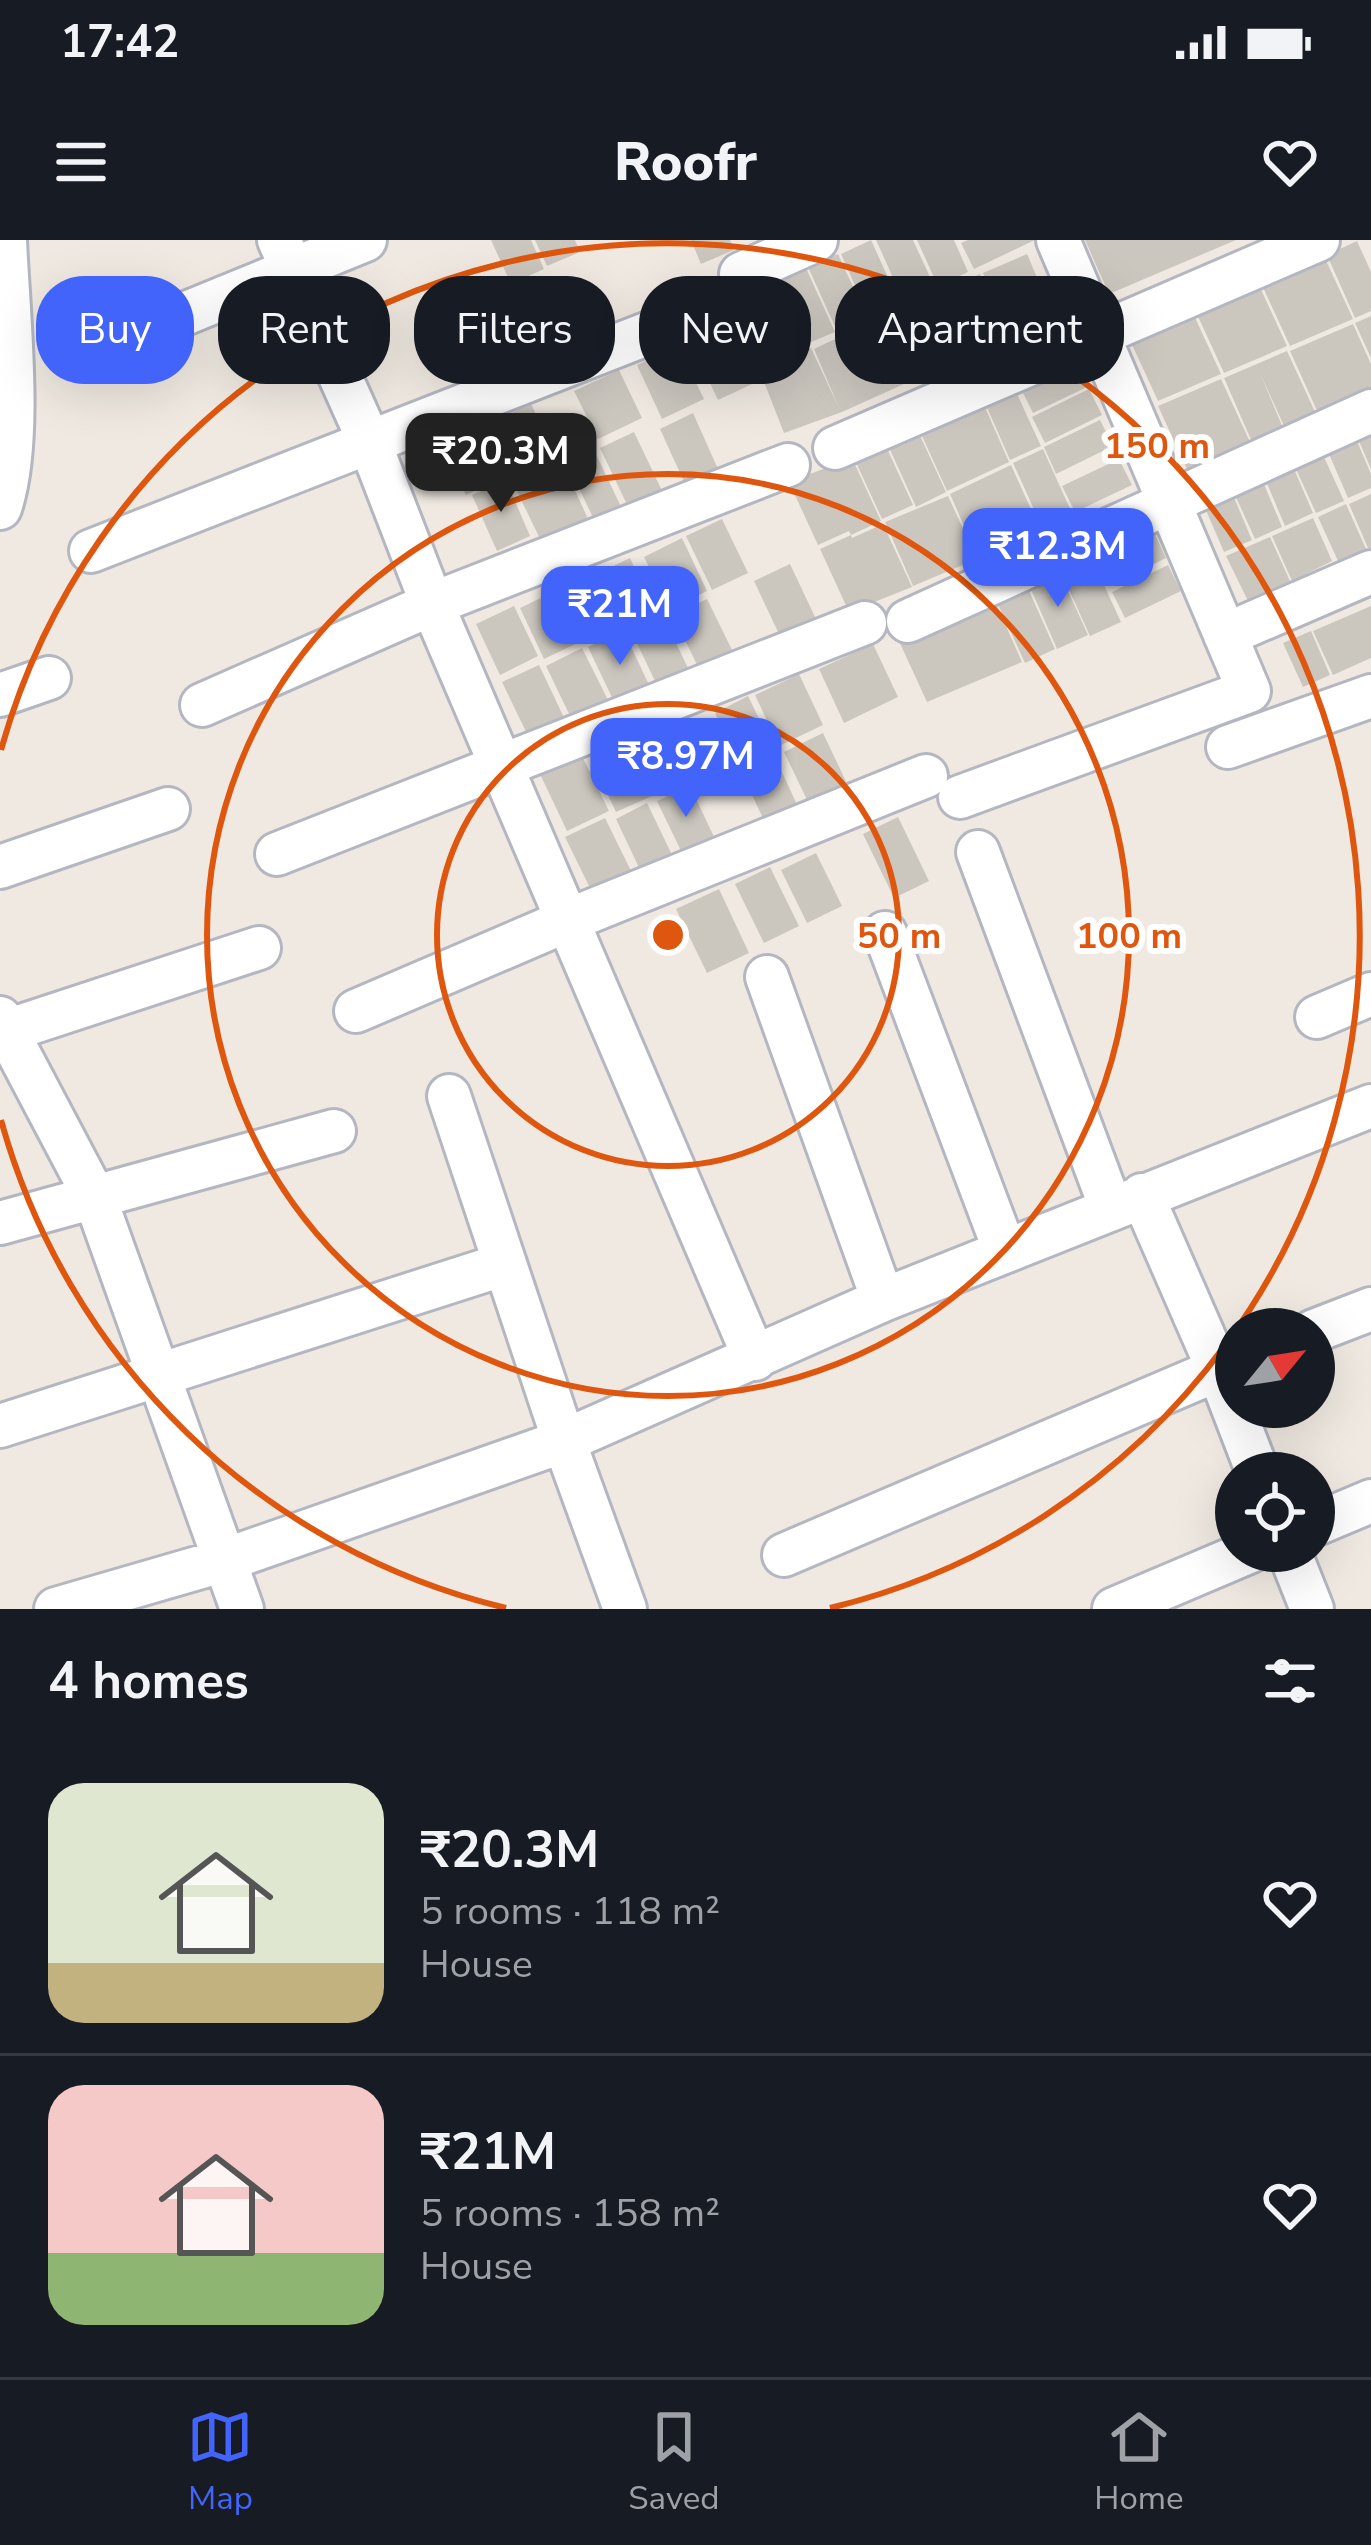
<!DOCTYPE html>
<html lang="en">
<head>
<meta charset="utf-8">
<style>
  :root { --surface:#171b24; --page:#20242c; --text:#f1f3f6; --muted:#9ea1a6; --line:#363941; --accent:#4264fb }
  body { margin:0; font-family:"Nunito Sans",sans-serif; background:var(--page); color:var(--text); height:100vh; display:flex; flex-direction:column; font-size:45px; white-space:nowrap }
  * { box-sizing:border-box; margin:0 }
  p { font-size:39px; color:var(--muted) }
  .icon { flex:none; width:66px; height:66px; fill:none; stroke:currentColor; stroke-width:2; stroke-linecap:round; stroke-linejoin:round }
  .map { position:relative; height:1369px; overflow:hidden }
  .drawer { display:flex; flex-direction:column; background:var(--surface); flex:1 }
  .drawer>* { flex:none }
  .top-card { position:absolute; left:36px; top:36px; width:1299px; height:108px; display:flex; gap:24px }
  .needle { width:78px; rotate:60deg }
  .buttons { position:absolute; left:1215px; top:1068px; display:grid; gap:24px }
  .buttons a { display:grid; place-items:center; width:120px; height:120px; border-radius:50%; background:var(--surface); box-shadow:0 12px 48px #0002; font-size:60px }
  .price { position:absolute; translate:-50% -102px; padding:0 27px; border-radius:24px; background:var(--accent); color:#fff; font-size:39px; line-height:78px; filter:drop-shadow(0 3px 6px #0008) }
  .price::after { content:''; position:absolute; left:50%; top:72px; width:36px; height:27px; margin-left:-18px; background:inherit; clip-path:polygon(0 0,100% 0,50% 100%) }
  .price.active { background:#222; color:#fff }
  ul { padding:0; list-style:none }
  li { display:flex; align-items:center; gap:36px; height:300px; padding:0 48px }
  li+li { border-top:3px solid var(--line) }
  li span { display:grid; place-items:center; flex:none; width:336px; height:240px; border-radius:36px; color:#555 }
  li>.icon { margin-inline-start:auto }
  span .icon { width:144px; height:144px; fill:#fffc; stroke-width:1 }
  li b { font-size:51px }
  h2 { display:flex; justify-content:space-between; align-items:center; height:144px; padding:0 48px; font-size:51px }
  .chip { padding:0 42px; border-radius:48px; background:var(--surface); box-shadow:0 12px 48px #0002; font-size:42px; line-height:108px }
  .chip.active { background:var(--accent); color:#fff }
  .status { display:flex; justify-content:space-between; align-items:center; height:84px; padding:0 60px; background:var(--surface); direction:ltr }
  .status svg { height:33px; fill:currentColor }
  header { display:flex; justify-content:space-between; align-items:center; height:156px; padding:0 48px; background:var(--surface); font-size:54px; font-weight:800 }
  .tab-bar { display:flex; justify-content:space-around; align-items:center; height:168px; border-top:3px solid var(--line); background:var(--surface); font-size:33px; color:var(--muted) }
  .tab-bar a { display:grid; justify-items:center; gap:6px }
  .tab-bar .active { color:var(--accent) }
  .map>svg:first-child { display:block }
  .building { fill:#cbc7bf }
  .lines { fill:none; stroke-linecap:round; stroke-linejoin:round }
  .minor-casing { stroke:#b4b7c1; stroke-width:48 }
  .minor { stroke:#fff; stroke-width:42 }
  .ring { fill:none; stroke:#df570e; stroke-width:6 }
  .centre { fill:#df570e; stroke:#fff; stroke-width:6 }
  .ring-label { font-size:36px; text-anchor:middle; font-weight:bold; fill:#df570e; stroke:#fff; stroke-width:12; stroke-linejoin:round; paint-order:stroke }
</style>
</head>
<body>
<div class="status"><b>17:42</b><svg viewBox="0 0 49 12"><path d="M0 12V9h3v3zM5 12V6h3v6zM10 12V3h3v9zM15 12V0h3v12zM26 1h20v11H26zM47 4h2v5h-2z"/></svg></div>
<header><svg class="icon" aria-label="menu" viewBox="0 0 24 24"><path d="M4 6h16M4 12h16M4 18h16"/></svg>Roofr<svg class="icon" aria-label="heart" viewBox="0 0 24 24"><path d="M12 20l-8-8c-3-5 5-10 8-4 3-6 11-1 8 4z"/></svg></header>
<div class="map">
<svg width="1371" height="1369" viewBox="0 0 1371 1369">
  <rect width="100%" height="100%" fill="#efe9e1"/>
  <path class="building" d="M491,0h40l13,29 -33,15z
    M535,0h40l5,12 -33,14z
    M691,0h39l4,10 -33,14z
    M871,0l29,64 -31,13 -28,-63z
    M876,0h37l22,48 -31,14z
    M917,0h37l14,32 -30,14z
    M968,0h67l-61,29 -13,-26z
    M1085,0h151l-127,54z
    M1357,1l14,31v39l-16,7 -28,-63z
    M838,14l29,63 -30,14 -29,-64z
    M1027,14l28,66 -43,18 -29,-65z
    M1324,16l29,63 -63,27 -29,-63z
    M806,28l29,64 -31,13 -29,-63z
    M980,34l28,64 -33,14 -28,-63z
    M772,40l29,64 -30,13 -29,-63z
    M1258,43l29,63 -63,27 -29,-63z
    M481,49l31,65 -37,17 -31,-65z
    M942,50l29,63 -31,14 -28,-64z
    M910,65l28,63 -30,14 -29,-63z
    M1192,71l29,63 -63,27 -29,-63z
    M1371,76v42l-16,-35z
    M875,80l29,64 -62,28 -58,21 -25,-64 52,-21 28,60 -25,-59z
    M1353,84l18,40v28l-52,23 -29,-64z
    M735,85l26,55 -43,20 -26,-55z
    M678,105l26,54 -42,20 -25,-54z
    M1287,111l29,63 -31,14 -25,-55 23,55 -31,14 -28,-64z
    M1077,120l12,26 -56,27 -13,-26z
    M619,130l23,48 -44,21 -24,-48z
    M1221,139l29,63 -63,27 -29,-63z
    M1012,143l29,63 -31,14 -28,-64z
    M1089,149l13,26 -57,28 -13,-26z
    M981,158l28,64 -62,29 -29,-64z
    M531,164l22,45 -38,18 -22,-45z
    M693,173l25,56 -33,15 -25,-55z
    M484,176l28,57 -46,22 -27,-58z
    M1100,180l13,26 -57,28 -12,-27z
    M917,189l29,63 -30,15 -29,-64z
    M634,192l30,63 -34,16 -30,-63z
    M1371,196v33l-12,-28z
    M1357,201l14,33v14l-23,10 -19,-44z
    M884,202l29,63 -31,14 -29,-63z
    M1043,209l29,64 -30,14 -29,-64z
    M594,210l30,63 -27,13 -30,-63z
    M559,216l31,67 -47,22 -32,-66z
    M1324,217l20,44 -28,12 -20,-44z
    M852,218l29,63 -30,14 1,3 31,-14 29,63 -63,25 -29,-63 31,-14 -2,-4 -31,14 -29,-63z
    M1119,219l13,26 -57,27 -13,-26z
    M1011,225l29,64 -62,29 -28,-64z
    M1294,229l19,44 -28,13 -19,-45z
    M506,240l24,56 -33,15 -25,-56z
    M1263,242l19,45 -27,12 -20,-44z
    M1371,254v61l-22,-51z
    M1233,255l19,45 -28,12 -19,-44z
    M948,256l29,63 -64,27 -28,-64z
    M1346,264l20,45 -28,12 -20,-44z
    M1313,278l19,43 -40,20 -20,-45z
    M722,279l26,54 -36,17 -26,-54z
    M1154,292l12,26 -56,28 -13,-27z
    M1270,297l20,44 -42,20 -22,-45z
    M682,298l25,53 -37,18 -26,-52z
    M630,318l25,53 -50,24 -25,-53z
    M1092,319l29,63 -31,14 -29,-64z
    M790,324l26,55 -36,17 -26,-55z
    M1168,325l13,26 -56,27 -13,-26z
    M1059,331l29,64 -31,14 -28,-64z
    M570,344l24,51 -50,24 -24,-51z
    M1027,346l28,63 -30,14 -29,-63z
    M707,359l27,55 -34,17 -27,-56z
    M994,359l28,63 -95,40 -29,-63z
    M514,366l24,50 -38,19 -24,-51z
    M1371,366v52l-38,17 -20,-44z
    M663,376l26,54 -32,15 -26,-54z
    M623,390l28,59 -35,17 -28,-59z
    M1311,391l19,44 -27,12 -20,-44z
    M873,404l25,53 -54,26 -25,-54z
    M582,408l28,56 -37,18 -27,-56z
    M539,425l28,59 -36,18 -29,-60z
    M799,434l24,51 -44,21 -24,-51z
    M748,456l25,51 -34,16 -24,-50z
    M671,481l26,56 -41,19 -27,-55z
    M823,493l26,55 -39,18 -26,-54z
    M627,503l25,53 -36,16 -25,-52z
    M773,513l27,58 -33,16 -27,-58z
    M581,514l28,57 -42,20 -27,-57z
    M690,546l25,53 -32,16 -26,-54z
    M647,563l27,56 -32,15 -26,-55z
    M898,577l31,64 -35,17 -31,-64z
    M605,578l27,55 -40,19 -27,-55z
    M816,613l26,53 -35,17 -26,-53z
    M770,627l29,59 -35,17 -29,-59z
    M719,649l30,64 -42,20 -31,-64z"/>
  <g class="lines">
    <g class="minor-casing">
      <path id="minor" d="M279,0l90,201 63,163 323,755
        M741,34l75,-34
        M128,97l237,-97
        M835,208l483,-208
        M0,268c23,-67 8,-194 5,-268
        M91,311l635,-248
        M908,381l463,-210
        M1225,395l146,-63
        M0,455l49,-17
        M202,465l230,-101 356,-139
        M1228,507l143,-51
        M960,557l289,-106 -191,-451
        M978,612l133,356
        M277,614l588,-231
        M0,627l168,-58
        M885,693l120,318
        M767,737l116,323
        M356,771l210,-90 360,-145
        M1317,777l54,-23
        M0,778l95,180 147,411
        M0,793l259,-85
        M449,856l115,345 61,168
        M1142,955l76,174 40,104
        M0,983l334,-92
        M1314,1091l57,-22
        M0,1186l505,-162
        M1314,1285l57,-24
        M1289,1311l23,58
        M784,1315l452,-193
        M56,1369l169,-49 339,-119 319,-141 488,-194
        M1114,1369l137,-58"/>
    </g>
    <use href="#minor" class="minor"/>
  </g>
  <g class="ring">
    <circle cx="668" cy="695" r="231"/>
    <circle cx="668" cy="695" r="461"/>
    <path d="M506 1368A692 692 0 0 1 1 880M1 510A692 692 0 1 1 830 1368"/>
  </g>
  <circle cx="668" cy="695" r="18" class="centre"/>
  <g class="ring-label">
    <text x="1157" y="218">150 m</text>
    <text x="899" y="708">50 m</text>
    <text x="1129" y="708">100 m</text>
  </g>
</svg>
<div class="buttons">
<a><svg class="needle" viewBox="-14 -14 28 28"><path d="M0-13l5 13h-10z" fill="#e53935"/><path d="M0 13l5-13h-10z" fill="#9ea1a6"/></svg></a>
<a><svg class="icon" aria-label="locate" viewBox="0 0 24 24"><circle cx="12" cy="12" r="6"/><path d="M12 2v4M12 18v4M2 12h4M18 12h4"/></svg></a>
</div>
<b class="price active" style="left:501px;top:275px">₹20.3M</b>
<b class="price" style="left:1058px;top:370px">₹12.3M</b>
<b class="price" style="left:620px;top:428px">₹21M</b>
<b class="price" style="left:686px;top:580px">₹8.97M</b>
<div class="top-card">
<a class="chip active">Buy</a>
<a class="chip">Rent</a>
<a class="chip">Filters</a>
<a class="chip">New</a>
<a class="chip">Apartment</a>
</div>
</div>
<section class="drawer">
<h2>4 homes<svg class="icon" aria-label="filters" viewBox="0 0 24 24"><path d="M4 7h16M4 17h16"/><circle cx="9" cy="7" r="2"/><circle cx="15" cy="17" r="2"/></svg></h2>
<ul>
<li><span style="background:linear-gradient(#dfe7d0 75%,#c2b280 0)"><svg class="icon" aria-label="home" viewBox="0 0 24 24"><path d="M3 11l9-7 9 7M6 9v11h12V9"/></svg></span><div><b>₹20.3M</b><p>5 rooms · 118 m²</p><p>House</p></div><svg class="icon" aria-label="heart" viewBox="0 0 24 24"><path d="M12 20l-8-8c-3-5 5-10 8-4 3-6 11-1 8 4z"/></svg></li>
<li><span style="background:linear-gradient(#f6c9c9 70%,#8fb573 0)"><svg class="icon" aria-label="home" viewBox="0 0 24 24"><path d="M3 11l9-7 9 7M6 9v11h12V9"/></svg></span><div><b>₹21M</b><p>5 rooms · 158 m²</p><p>House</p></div><svg class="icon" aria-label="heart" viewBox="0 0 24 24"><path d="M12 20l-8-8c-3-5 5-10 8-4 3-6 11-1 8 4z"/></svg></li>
</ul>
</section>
<nav class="tab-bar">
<a class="active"><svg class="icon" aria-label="map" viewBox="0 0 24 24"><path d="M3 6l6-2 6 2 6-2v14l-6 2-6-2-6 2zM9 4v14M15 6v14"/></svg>Map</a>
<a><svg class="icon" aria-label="saved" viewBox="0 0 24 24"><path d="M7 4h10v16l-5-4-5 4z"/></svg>Saved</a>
<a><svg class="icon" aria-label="home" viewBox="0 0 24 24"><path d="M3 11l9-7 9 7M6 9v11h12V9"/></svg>Home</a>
</nav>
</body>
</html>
